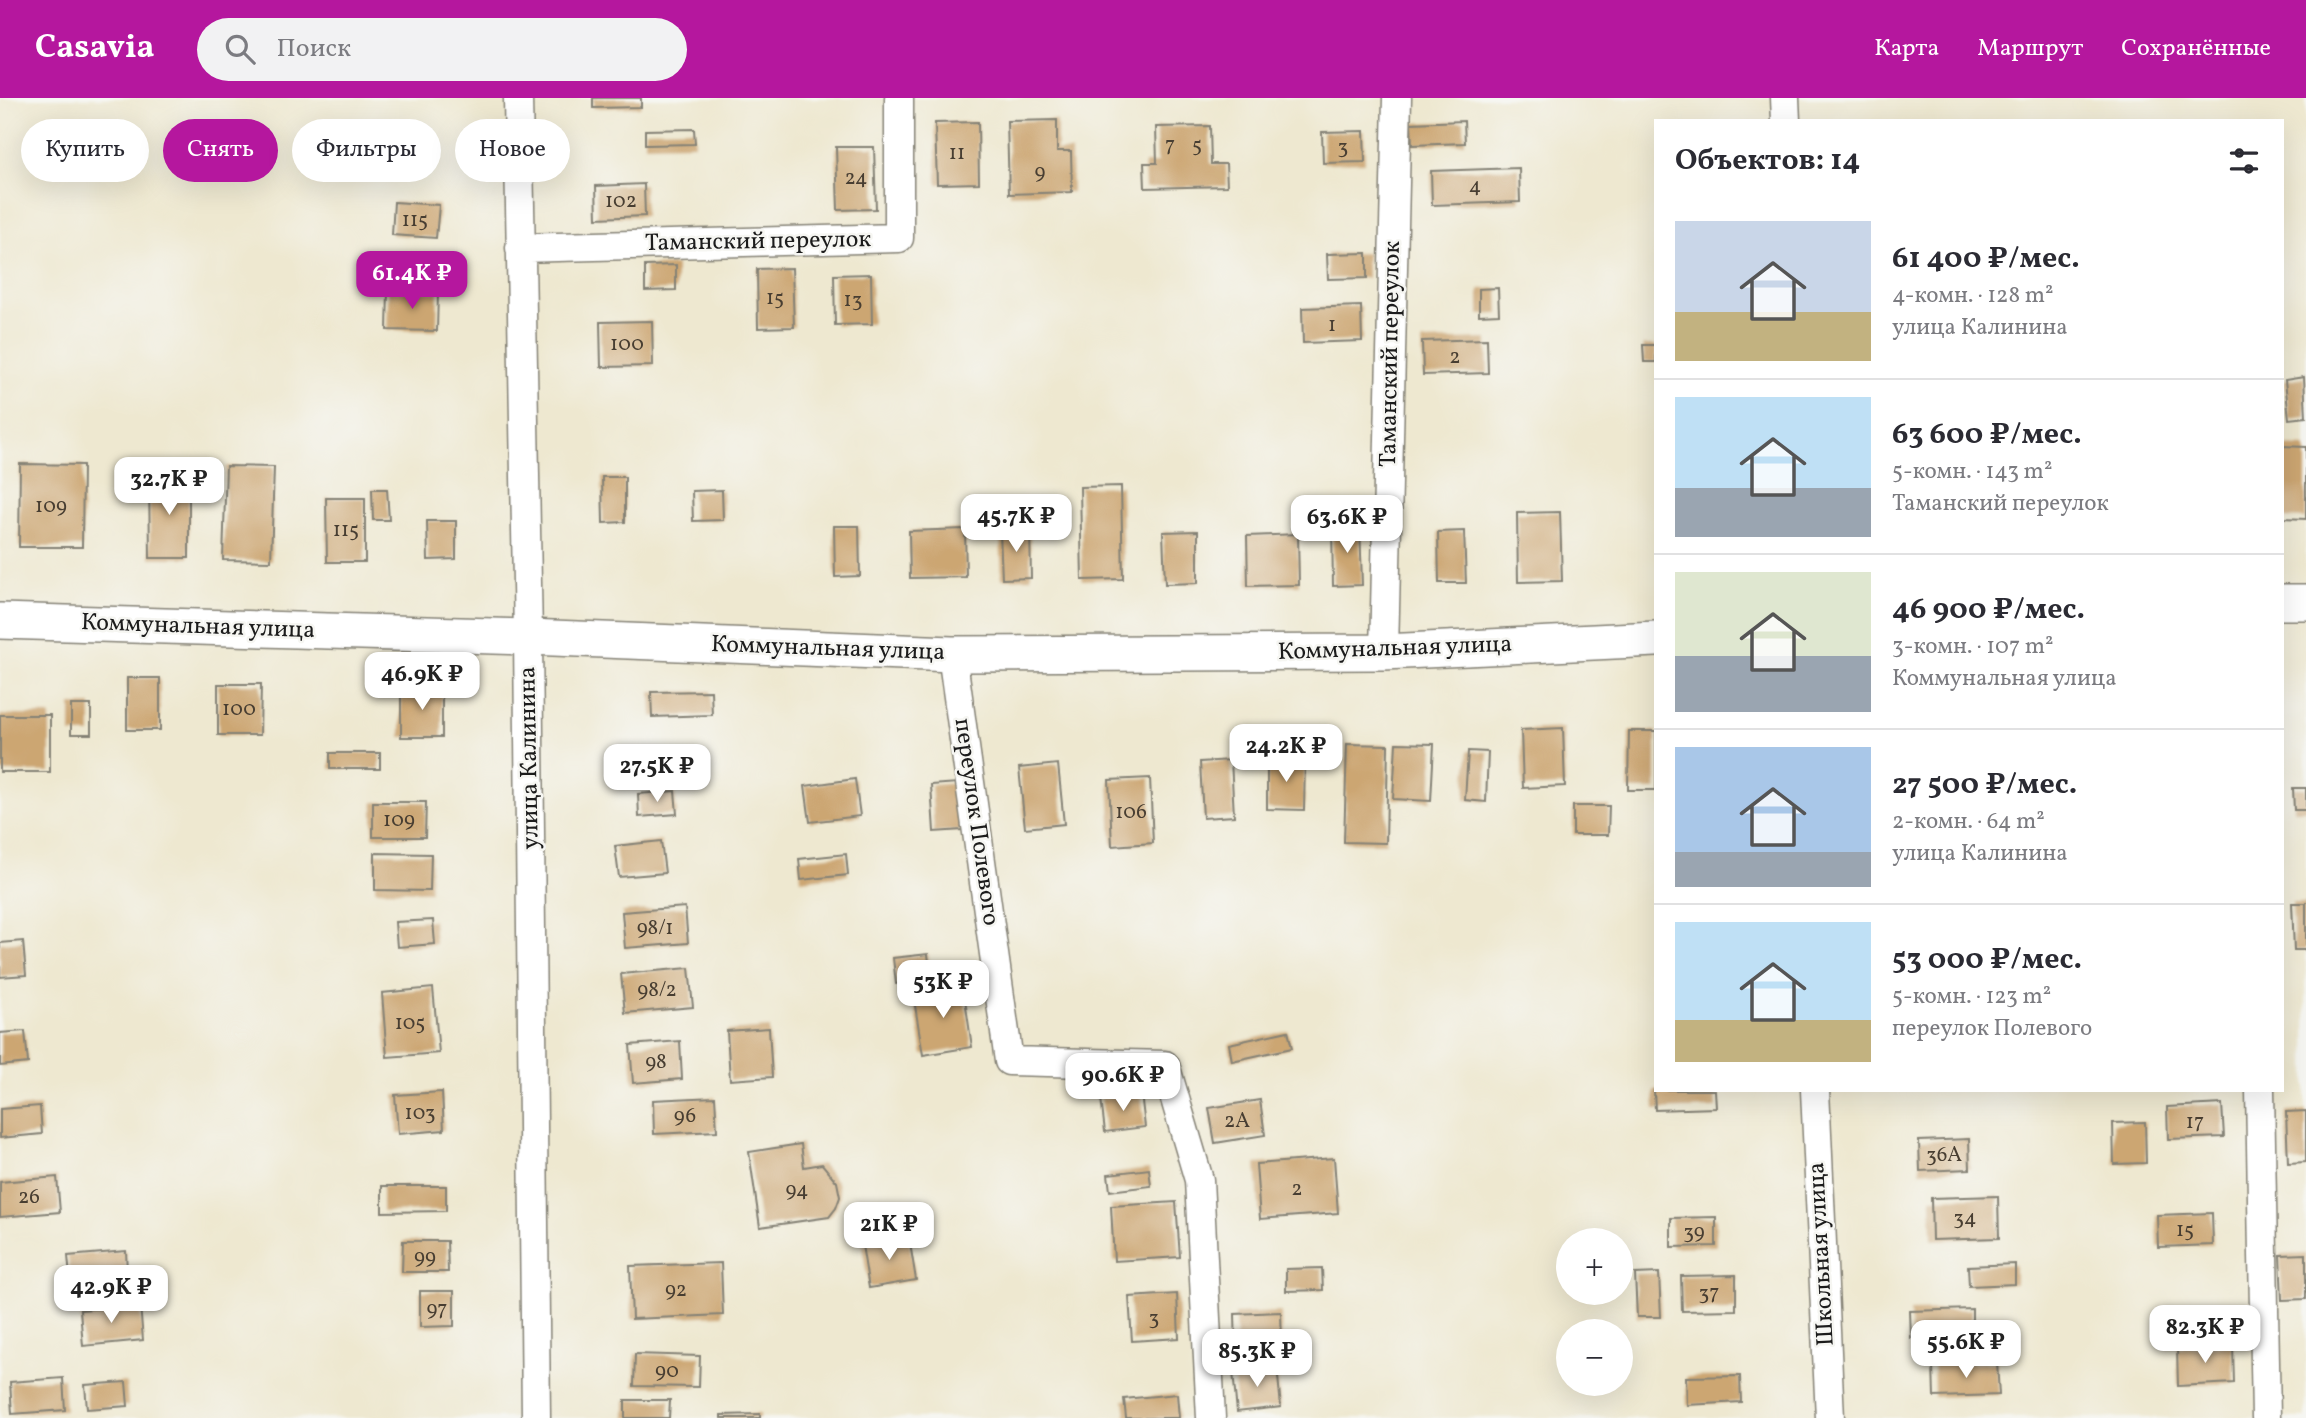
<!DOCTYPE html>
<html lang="ru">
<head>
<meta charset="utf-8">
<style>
  :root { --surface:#fff; --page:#f2f2f3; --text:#2b2b33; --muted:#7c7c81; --line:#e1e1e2; --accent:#b5179e }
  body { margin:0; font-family:Vollkorn,serif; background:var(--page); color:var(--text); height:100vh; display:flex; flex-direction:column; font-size:26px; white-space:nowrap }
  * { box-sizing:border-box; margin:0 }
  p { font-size:23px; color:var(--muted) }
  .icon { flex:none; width:38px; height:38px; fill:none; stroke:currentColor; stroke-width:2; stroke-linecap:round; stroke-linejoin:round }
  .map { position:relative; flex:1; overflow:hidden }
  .drawer { position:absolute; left:1654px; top:21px; width:630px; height:973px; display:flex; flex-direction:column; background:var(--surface); border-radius:0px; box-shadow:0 7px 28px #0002 }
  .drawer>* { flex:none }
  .hud { position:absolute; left:21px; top:21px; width:665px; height:63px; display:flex; gap:14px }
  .fabs { position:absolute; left:1556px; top:1130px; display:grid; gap:14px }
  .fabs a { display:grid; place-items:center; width:77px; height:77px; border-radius:50%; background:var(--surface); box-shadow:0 7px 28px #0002; font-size:35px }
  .price { position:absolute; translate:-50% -60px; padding:0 16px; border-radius:14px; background:#fff; color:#222; font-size:23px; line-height:46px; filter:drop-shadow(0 2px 4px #0008) }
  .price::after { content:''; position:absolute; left:50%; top:42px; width:21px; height:16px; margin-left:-10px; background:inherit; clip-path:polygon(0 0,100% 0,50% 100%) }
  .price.selected { background:var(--accent); color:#fff }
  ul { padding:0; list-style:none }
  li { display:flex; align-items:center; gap:21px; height:175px; padding:0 21px }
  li+li { border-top:2px solid var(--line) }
  li span { display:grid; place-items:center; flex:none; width:196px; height:140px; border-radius:0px; color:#555 }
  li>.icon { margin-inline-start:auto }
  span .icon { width:84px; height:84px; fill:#fffc; stroke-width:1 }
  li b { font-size:30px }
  h2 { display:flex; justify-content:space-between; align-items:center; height:84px; padding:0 21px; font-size:30px }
  .tag { padding:0 24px; border-radius:32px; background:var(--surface); box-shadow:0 7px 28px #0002; font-size:24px; line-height:63px }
  .tag.selected { background:var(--accent); color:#fff }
  header { display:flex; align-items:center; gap:42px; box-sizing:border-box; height:98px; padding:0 35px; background:var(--accent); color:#fff }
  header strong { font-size:33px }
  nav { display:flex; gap:38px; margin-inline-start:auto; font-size:24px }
  .search { width:490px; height:63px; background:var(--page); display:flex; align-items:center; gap:18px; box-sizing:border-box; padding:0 24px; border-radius:38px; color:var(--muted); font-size:26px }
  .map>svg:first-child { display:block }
  .building { fill:#cca672 }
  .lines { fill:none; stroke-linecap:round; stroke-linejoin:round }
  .minor-casing { stroke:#858276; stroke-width:31 }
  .tertiary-casing { stroke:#858276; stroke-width:38 }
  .minor { stroke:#fff; stroke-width:28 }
  .tertiary { stroke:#fff; stroke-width:35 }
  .labels { text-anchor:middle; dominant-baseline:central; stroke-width:5; stroke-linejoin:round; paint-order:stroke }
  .number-label { font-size:21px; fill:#483e32 }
  .street-label { font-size:24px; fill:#1c1c1c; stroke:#f6f6f2 }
</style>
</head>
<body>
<header>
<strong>Casavia</strong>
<div class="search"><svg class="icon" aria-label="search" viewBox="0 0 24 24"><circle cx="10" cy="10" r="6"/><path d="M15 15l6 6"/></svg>Поиск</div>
<nav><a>Карта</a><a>Маршрут</a><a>Сохранённые</a></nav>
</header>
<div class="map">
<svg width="2306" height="1320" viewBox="0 0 2306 1320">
  <rect width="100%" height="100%" fill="#f6f6f2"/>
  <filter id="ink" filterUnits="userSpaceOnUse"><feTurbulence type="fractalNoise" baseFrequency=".0143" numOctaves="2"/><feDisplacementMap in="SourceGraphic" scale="14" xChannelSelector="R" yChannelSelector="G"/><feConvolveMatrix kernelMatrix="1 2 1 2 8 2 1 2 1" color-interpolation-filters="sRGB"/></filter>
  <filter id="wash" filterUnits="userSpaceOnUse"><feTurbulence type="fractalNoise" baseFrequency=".00686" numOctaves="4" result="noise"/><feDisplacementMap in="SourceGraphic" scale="28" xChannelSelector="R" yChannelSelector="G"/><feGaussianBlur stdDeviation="1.57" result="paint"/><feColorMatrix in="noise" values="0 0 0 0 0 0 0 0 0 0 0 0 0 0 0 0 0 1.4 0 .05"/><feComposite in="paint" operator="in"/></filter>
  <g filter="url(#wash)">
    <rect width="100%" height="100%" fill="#eee8d0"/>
    <g id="blocks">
      <path class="building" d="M593,0h48v9l-48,1z
        M1057,22v31h14l1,41 -63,2 -2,-73z
        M1464,23l1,22 -53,2 -1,-22z
        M978,24l1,61 -42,1 -2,-61z
        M1210,28l1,38h15l1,22 -82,2 -1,-25h13l-1,-36z
        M694,31l1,15 -50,1v-15z
        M1364,33l1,31 -42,1 -1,-31z
        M836,49h38l2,62 -38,1z
        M1519,70l1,34 -88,3 -1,-34z
        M644,86l1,32 -48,2 -1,-32z
        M394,104l45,3 -3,33 -44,-3z
        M1367,155v25l-39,1 -1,-25z
        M676,167v25l-31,1v-25z
        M792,170l2,59 -36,1 -1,-59z
        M871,176l1,50 -37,1 -1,-50z
        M1498,190l1,26 -20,1v-26z
        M388,193l50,1 -1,39 -50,-1z
        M1361,208l1,35 -59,2 -1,-35z
        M652,223l1,45 -52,1 -1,-45z
        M1487,241l1,34 -65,2 -1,-34z
        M1643,247h13v17h-12z
        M2304,279l2,40 -17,2 -4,-39z
        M2282,348l24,1v72l-24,-1z
        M20,366l63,1 -1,82h-63z
        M226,368l48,1 -3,94 -48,-1z
        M189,378v82h-39l-1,-81z
        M602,379h23v45l-22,1z
        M1121,388l2,93 -41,1 -2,-93z
        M372,391h15l2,31h-16z
        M722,392l1,30 -30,1 -1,-30z
        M326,400h39v64h-38z
        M1560,414l2,69 -44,1 -1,-69z
        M427,423h29v38l-28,1z
        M1360,426l2,61 -29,1 -1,-61z
        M834,428h25l1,50 -25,1z
        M965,431l1,48 -56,1 -1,-47z
        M1030,432l1,48 -29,1 -2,-48z
        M1198,433v52l-33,1 -2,-52z
        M1464,433l2,52h-27l-1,-51z
        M1298,436l1,51 -51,1 -1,-50z
        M127,580h33v52h-33z
        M218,586h43l-1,51h-42z
        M401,588h41v51h-41z
        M711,593l1,24 -60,2 -1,-25z
        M71,607h20v29h-20z
        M0,617h50v57h-50z
        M1563,630l2,58 -42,2 -2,-58z
        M1629,633h27v59h-28z
        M1396,645l38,1 -3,57 -38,-2z
        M1347,646l41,1 -2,98 -42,-1z
        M1468,653l20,1 -2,50 -21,-2z
        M330,655h50v16h-50z
        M1267,661l38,1 -1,50 -37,-1z
        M1231,662l3,56 -31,2 -3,-56z
        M1058,666l6,60 -39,4 -6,-60z
        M1150,680l3,65 -41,3 -3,-66z
        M855,681l5,37 -50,6 -5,-36z
        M958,685l4,47 -28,2 -3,-47z
        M2293,690h13v22h-12z
        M675,693l2,23 -38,3 -1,-23z
        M373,704h53l-1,35h-52z
        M1573,708h36l-1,29h-35z
        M661,743l4,32 -46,4 -4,-31z
        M375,755l56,1 -1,37 -55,-1z
        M846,756l2,21 -47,5 -2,-21z
        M2292,805h14v47h-12z
        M685,809l3,36 -63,5 -3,-36z
        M433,822l2,24 -38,3 -2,-25z
        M23,843l3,34 -26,2v-34z
        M928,856l3,26 -35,4 -3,-26z
        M689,870l4,39 -68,6 -4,-39z
        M963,888l9,61 -49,8 -10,-62z
        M433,890l6,65 -52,4 -5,-64z
        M769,930l3,49 -42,3 -3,-49z
        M25,933l3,32 -28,3v-33z
        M1288,933l4,17 -60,13 -3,-17z
        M680,943l2,38 -49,4 -3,-38z
        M1654,992h61l1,18 -61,2z
        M442,994l2,38 -46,4 -3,-39z
        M1141,995l4,34 -40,5 -4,-34z
        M715,999l2,34 -63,3 -1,-34z
        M1260,1002l5,35 -50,8 -6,-35z
        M2222,1006l2,33 -56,2 -1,-32z
        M40,1008l2,28 -42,4v-29z
        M2306,1013v51l-18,1 -2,-51z
        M2145,1024l1,41 -32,1 -1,-41z
        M1969,1041l1,30 -50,2 -1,-30z
        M801,1046l3,23 18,-3 15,18 3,15 -4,11 -7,9 -69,10 -11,-75z
        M1334,1060l4,55 -78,6 -4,-55z
        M1149,1071l2,17 -41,5 -2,-17z
        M57,1079l3,35 -60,5v-35z
        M382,1088h64v25l-64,1z
        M1998,1098l1,42 -67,2 -1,-42z
        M1176,1104l4,55 -66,4 -3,-55z
        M2212,1115l1,32 -55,2 -1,-32z
        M1716,1119v29l-45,1v-29z
        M909,1139l7,43 -47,8 -7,-43z
        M403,1143h44l1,31h-46z
        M126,1153l1,21 -57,5 -2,-21z
        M2306,1156v45l-24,1 -2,-45z
        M721,1165l2,52 -91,4 -2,-53z
        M2015,1166v20l-46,2 -1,-20z
        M1322,1170l1,22 -37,1v-22z
        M1659,1175l2,44h-24l-2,-43z
        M1736,1177v35l-54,1 -1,-35z
        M420,1193h34v35l-34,1z
        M1177,1196l2,44 -47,3 -3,-44z
        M140,1207l3,35 -60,6 -3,-36z
        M1972,1211v27l-61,2 -1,-27z
        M1281,1214l1,35 -46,2 -1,-35z
        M2233,1247l1,38 -56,3 -1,-39z
        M635,1256l65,2 -1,31 -65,-1z
        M1997,1264l2,33 -65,2 -1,-32z
        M1277,1269l4,40 -44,5 -4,-40z
        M1740,1278l1,26 -54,3 -1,-28z
        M63,1280l2,32 -53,4 -2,-32z
        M126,1284l2,24 -41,3 -2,-24z
        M1177,1296l2,24h-53l-2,-19z
        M625,1302h45l-1,18h-44z
        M760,1316v4h-39v-3z"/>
    </g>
  </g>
  <g filter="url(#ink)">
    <use href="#blocks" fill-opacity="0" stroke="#858276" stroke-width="2"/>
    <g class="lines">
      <g class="minor-casing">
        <path id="minor" d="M518,0l10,539 8,781
          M1785,0l1,23
          M520,150l379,-10v-140
          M1384,554l13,-554
          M952,556l57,407 156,4 34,115 12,238
          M1815,992l15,328
          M2260,992l6,328"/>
      </g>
      <g class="tertiary-casing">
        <path id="tertiary" d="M2282,504h24
          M0,523l528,16 424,17 432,-2 272,-13"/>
      </g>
      <use href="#minor" class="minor"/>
      <use href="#tertiary" class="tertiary"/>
    </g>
  </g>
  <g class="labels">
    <g class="number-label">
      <text x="1170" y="47">7</text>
      <text x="1197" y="47">5</text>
      <text x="1343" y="49">3</text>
      <text x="957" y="55">11</text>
      <text x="1040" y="74">9</text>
      <text x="856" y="80">24</text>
      <text x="1475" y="88">4</text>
      <text x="621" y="103">102</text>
      <text x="415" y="122">115</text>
      <text x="775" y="200">15</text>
      <text x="853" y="202">13</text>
      <text x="1332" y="227">1</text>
      <text x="627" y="246">100</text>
      <text x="1455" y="259">2</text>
      <text x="51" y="408">109</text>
      <text x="346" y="432">115</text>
      <text x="239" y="611">100</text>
      <text x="1131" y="714">106</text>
      <text x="399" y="722">109</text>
      <text x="655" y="830">98/1</text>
      <text x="657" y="892">98/2</text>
      <text x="410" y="925">105</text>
      <text x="656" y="964">98</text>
      <text x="420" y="1015">103</text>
      <text x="685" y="1018">96</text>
      <text x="1237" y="1023">2А</text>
      <text x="2195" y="1024">17</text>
      <text x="1944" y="1057">36А</text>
      <text x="1297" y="1091">2</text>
      <text x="797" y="1092">94</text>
      <text x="29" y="1099">26</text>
      <text x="1965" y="1120">34</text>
      <text x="2185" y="1132">15</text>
      <text x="1694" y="1134">39</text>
      <text x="425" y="1159">99</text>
      <text x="676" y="1192">92</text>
      <text x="1709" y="1195">37</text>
      <text x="437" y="1211">97</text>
      <text x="1154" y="1220">3</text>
      <text x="667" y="1273">90</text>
    </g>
    <g class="street-label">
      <text transform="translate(758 144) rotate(-1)">Таманский переулок</text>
      <text transform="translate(1391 256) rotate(-89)">Таманский переулок</text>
      <text transform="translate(198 529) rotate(2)">Коммунальная улица</text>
      <text transform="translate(828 551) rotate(2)">Коммунальная улица</text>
      <text transform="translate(1395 551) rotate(-2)">Коммунальная улица</text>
      <text transform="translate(530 660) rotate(-91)">улица Калинина</text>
      <text transform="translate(976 724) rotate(82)">переулок Полевого</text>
      <text transform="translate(1822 1156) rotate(-93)">Школьная улица</text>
    </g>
  </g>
</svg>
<div class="fabs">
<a>+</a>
<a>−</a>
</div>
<b class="price selected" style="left:412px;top:213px">61.4K ₽</b>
<b class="price" style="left:169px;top:419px">32.7K ₽</b>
<b class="price" style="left:1016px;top:456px">45.7K ₽</b>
<b class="price" style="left:1347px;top:457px">63.6K ₽</b>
<b class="price" style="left:422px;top:614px">46.9K ₽</b>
<b class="price" style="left:1286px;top:686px">24.2K ₽</b>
<b class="price" style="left:657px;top:706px">27.5K ₽</b>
<b class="price" style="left:943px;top:922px">53K ₽</b>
<b class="price" style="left:1123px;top:1015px">90.6K ₽</b>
<b class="price" style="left:889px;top:1164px">21K ₽</b>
<b class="price" style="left:111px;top:1227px">42.9K ₽</b>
<b class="price" style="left:2205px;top:1267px">82.3K ₽</b>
<b class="price" style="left:1966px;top:1282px">55.6K ₽</b>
<b class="price" style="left:1257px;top:1291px">85.3K ₽</b>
<div class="hud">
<a class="tag">Купить</a>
<a class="tag selected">Снять</a>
<a class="tag">Фильтры</a>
<a class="tag">Новое</a>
</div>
<section class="drawer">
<h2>Объектов: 14<svg class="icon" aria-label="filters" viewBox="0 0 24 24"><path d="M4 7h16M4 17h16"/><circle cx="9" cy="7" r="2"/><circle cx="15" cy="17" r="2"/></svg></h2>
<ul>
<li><span style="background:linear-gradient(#c9d6e8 65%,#c2b280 0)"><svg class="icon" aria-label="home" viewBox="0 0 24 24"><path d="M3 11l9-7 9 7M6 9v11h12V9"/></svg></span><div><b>61 400 ₽/мес.</b><p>4-комн. · 128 m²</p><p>улица Калинина</p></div></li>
<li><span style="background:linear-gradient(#bfe0f5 65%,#9aa5b1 0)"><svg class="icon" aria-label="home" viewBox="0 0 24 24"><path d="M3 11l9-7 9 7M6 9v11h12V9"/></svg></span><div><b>63 600 ₽/мес.</b><p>5-комн. · 143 m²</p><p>Таманский переулок</p></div></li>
<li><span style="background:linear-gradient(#dfe7d0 60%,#9aa5b1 0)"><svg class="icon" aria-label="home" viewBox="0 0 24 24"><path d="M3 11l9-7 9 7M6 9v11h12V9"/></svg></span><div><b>46 900 ₽/мес.</b><p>3-комн. · 107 m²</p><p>Коммунальная улица</p></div></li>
<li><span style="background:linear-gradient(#a9c7e8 75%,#9aa5b1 0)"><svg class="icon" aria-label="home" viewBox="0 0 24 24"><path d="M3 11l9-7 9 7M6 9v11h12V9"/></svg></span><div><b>27 500 ₽/мес.</b><p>2-комн. · 64 m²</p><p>улица Калинина</p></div></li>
<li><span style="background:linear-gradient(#bfe0f5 70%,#c2b280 0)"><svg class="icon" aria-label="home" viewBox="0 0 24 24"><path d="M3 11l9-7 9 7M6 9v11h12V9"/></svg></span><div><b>53 000 ₽/мес.</b><p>5-комн. · 123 m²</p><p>переулок Полевого</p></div></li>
</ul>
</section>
</div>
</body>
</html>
